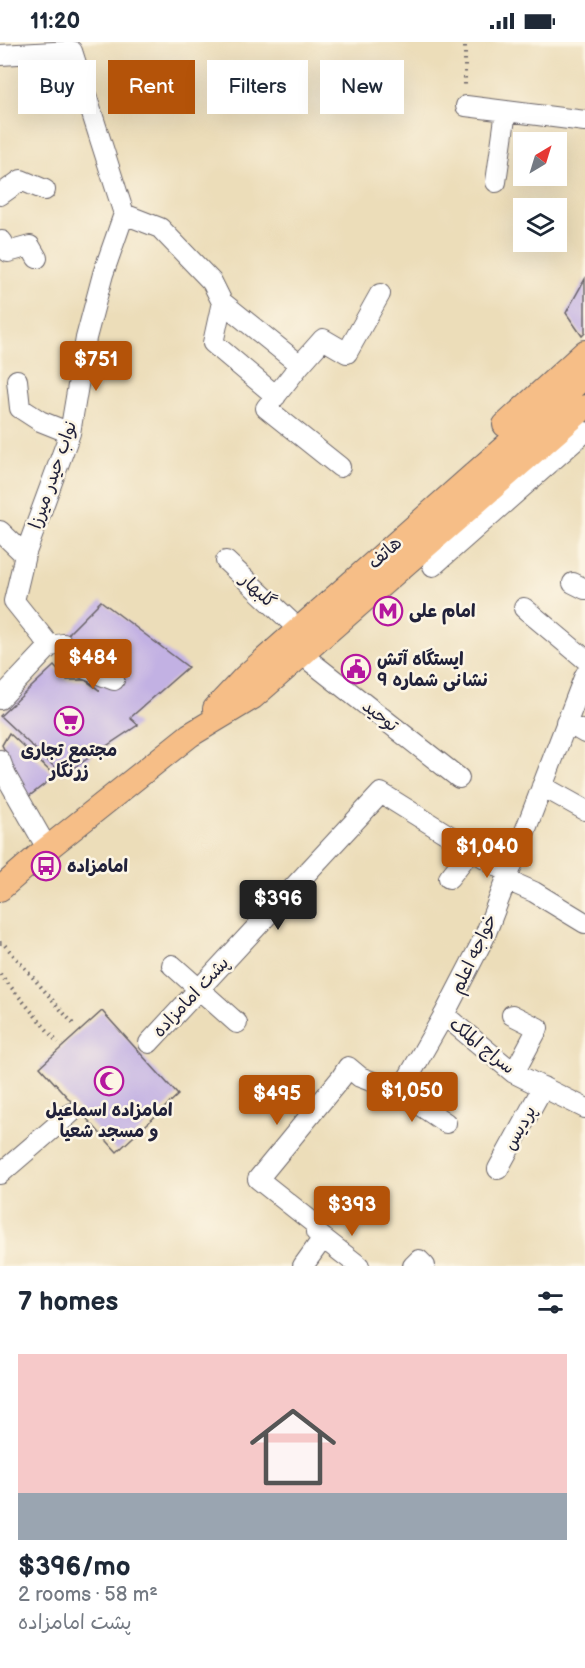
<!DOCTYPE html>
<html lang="en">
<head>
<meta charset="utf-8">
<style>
  :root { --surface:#fff; --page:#f2f2f3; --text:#1f2937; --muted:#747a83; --accent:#b45309 }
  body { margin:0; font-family:"Balsamiq Sans","Playpen Sans Arabic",sans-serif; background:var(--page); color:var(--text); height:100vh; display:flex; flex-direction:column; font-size:22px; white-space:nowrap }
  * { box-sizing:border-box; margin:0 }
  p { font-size:20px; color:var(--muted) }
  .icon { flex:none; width:33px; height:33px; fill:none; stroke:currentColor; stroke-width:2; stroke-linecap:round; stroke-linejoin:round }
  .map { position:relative; height:1224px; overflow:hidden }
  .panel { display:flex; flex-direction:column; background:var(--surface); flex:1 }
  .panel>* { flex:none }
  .top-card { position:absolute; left:18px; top:18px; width:549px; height:54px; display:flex; gap:12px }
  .needle { width:39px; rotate:38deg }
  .tools { position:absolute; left:513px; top:90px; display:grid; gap:12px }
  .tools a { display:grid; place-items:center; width:54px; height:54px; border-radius:0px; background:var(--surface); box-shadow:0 6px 24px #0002; font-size:30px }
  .price { position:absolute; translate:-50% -51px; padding:0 14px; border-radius:6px; background:var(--accent); color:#fff; font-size:20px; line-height:39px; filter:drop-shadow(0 2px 3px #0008) }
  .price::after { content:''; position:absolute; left:50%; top:36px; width:18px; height:14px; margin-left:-9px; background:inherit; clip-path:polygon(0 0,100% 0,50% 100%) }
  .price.on { background:#222; color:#fff }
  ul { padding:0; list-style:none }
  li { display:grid; align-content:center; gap:12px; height:318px; padding:0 18px }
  li span { display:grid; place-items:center; height:186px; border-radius:0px; color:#555 }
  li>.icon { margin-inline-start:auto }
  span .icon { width:108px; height:108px; fill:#fffc; stroke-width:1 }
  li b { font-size:26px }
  h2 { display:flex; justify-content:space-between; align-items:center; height:72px; padding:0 18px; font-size:26px }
  .pill { padding:0 21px; border-radius:0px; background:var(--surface); box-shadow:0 6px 24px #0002; font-size:21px; line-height:54px }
  .pill.on { background:var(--accent); color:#fff }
  .status { display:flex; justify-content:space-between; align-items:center; height:42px; padding:0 30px; background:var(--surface); direction:ltr }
  .status svg { height:16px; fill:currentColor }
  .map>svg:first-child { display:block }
  .building { fill:#c2b1e3 }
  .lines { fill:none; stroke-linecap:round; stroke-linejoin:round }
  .minor-casing { stroke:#696367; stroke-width:22 }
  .major-casing { stroke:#696367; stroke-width:26 }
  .path { stroke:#696367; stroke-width:4; stroke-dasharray:1.5 4.5; stroke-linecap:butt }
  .minor { stroke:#fff; stroke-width:20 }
  .major { stroke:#f6be87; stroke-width:24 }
  .labels { text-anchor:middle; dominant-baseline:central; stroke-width:5; stroke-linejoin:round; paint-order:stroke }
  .street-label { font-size:18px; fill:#22223b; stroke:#fcf5e5 }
  .poi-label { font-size:18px; font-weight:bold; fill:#22223b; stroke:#fcf5e5; text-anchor:start }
</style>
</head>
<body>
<div class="status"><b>11:20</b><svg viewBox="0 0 49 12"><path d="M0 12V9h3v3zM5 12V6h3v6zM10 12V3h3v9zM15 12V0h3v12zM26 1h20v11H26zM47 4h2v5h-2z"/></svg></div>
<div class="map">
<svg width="585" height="1224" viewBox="0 0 585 1224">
  <rect width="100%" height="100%" fill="#fcf5e5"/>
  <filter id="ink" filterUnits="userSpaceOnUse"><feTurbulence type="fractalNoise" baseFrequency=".0167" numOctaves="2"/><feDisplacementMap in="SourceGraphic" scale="12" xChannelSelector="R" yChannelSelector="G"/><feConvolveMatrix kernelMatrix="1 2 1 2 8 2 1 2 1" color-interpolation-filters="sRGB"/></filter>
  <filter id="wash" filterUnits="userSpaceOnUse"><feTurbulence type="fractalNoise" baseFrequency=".008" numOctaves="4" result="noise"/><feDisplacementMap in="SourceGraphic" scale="24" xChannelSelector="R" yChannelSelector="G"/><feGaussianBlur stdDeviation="1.35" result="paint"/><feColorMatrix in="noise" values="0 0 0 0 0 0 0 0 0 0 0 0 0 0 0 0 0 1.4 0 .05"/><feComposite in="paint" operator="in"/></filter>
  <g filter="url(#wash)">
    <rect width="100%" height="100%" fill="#ecddb9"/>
    <g id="blocks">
      <path class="building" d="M585,237v54l-3,3 -16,-23z
        M101,559l87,66 -58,51 8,7 -75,50 -63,-59 54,-50 13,14h18l15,11 -50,-45 13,-2 7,-12z
        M9,691l46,43 -27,21 -26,-52z
        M102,969l76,84 -61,57 -77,-85z"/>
    </g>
  </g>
  <g filter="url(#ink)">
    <use href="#blocks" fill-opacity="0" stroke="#696367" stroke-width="1.5"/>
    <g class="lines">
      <g class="minor-casing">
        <path id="minor" d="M0,13l72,-4 52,163 -21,60 -17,64 -16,95 -45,122 -11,46 36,45 -50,53
          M466,64l119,15
          M496,140l10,-71
          M0,153l21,-15 24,10
          M124,172l36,14 52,54 10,20 78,63 -34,43 74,59
          M0,200l2,-1 6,11 22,-6 7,12
          M222,260l-9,41 63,53
          M300,323l23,-26 24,14 33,-59
          M17,338l3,28 20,13 30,12
          M0,489l25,24
          M226,519l64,60
          M433,524l152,-134
          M573,541l12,6
          M524,566l61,51
          M50,604l13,-2 15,22 36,14
          M301,612l158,124
          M566,680l19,11
          M0,718l6,16 41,72
          M542,744l43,24
          M449,836l22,-28
          M507,838l27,12 51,31
          M172,923l65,58
          M444,973l70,58 71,35
          M512,973l26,13 -24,45
          M149,1001l232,-250 128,80
          M400,1050l44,-77 40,-77 101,-263
          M498,1127l45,-82
          M0,1132l71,-61
          M323,1196l36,28
          M303,1224l20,-28 -7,-6v-7l-58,-46 83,-101 7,-11 12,10 40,15 46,31
          M413,1224l6,-6 6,6"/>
      </g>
      <g class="major-casing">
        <path id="major" d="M505,383l80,-73
          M215,667l30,-32 340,-301
          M0,847l38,-33 152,-121 63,-38 332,-290"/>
      </g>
      <path class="path" d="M465,5v40
        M0,901h3l72,83
        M0,932l58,69"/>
      <use href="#minor" class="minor"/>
      <use href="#major" class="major"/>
    </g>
  </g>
  <defs>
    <g id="metro-ring" transform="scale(1.5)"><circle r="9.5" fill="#fcf5e5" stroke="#b5179e" stroke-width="1.5"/><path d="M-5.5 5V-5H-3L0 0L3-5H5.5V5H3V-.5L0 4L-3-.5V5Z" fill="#b5179e"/></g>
    <g id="civic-ring" transform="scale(1.5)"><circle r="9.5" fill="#fcf5e5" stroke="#b5179e" stroke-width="1.5"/><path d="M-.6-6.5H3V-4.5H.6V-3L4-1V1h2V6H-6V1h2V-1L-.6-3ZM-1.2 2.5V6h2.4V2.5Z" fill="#b5179e"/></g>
    <g id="supermarket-ring" transform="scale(1.5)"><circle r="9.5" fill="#fcf5e5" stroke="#b5179e" stroke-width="1.5"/><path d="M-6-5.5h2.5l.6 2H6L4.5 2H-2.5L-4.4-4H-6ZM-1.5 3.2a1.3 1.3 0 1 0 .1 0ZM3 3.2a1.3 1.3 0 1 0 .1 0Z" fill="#b5179e"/></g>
    <g id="bus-ring" transform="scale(1.5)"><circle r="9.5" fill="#fcf5e5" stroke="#b5179e" stroke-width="1.5"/><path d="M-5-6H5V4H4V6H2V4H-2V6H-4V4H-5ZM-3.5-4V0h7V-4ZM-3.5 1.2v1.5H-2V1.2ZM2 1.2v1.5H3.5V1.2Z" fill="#b5179e"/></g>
    <g id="mosque-ring" transform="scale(1.5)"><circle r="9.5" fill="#fcf5e5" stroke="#b5179e" stroke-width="1.5"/><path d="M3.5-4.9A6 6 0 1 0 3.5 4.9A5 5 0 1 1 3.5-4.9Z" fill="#b5179e"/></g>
  </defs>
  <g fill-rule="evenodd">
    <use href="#metro-ring" x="388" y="569"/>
    <use href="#civic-ring" x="356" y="627"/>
    <use href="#supermarket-ring" x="69" y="679"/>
    <use href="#bus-ring" x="46" y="824"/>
    <use href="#mosque-ring" x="109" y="1039"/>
  </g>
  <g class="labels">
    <g class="street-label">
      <text transform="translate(53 433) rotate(-71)">نواب حیدر میرزا</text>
      <text transform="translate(385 511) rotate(-42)">هاتف</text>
      <text transform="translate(258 549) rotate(43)">گلبهار</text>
      <text transform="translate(380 674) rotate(38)">توحید</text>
      <text transform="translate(474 912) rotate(-65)">خواجه اعلم</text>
      <text transform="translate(191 955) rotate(-47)">پشت امامزاده</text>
      <text transform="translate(482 1004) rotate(39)">سراج الملک</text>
      <text transform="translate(520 1086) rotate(-61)">پردیس</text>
    </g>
    <g class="poi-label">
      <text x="409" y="569">امام علی</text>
      <text x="377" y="617">ایستگاه آتش<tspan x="377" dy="21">نشانی شماره 9</tspan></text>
      <text x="69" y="708" text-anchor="middle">مجتمع تجاری<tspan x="69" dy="21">زرنگار</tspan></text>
      <text x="67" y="824">امامزاده</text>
      <text x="109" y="1068" text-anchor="middle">امامزاده اسماعیل<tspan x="109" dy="21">و مسجد شعیا</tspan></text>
    </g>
  </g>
</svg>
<div class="tools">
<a><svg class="needle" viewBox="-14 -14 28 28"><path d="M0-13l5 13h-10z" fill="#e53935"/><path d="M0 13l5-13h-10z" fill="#747a83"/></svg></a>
<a><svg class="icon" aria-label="layers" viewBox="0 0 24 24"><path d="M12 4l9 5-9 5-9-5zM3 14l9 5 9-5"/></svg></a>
</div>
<b class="price" style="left:96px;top:350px">$751</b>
<b class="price" style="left:93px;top:648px">$484</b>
<b class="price" style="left:487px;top:837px">$1,040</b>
<b class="price on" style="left:278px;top:889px">$396</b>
<b class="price" style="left:412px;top:1081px">$1,050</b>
<b class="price" style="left:277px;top:1084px">$495</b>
<b class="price" style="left:352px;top:1195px">$393</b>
<div class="top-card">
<a class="pill">Buy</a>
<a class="pill on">Rent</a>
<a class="pill">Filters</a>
<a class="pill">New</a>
</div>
</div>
<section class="panel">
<h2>7 homes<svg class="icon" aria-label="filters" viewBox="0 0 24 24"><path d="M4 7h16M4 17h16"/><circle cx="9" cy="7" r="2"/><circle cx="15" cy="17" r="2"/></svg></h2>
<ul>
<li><span style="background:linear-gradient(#f6c9c9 75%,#9aa5b1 0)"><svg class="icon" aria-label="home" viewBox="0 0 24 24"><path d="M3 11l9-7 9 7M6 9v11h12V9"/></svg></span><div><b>$396/mo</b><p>2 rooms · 58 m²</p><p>پشت امامزاده</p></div></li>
</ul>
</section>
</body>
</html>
